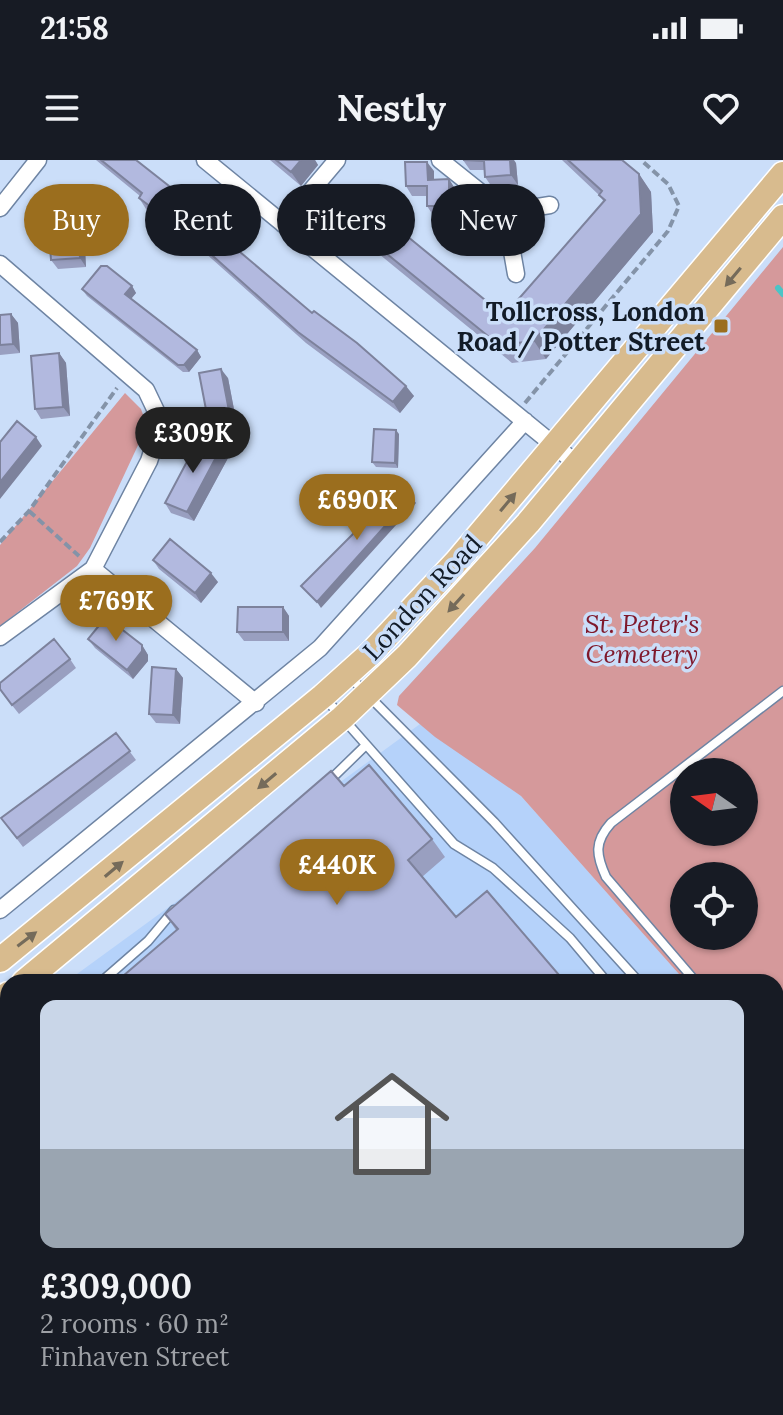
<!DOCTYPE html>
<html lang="en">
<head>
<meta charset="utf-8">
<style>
  :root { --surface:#171b24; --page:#20242c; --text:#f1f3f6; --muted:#9ea1a6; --accent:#9b6e1e }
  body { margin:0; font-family:Lora,serif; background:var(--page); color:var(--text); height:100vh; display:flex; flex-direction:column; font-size:30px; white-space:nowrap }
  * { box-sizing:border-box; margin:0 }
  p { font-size:26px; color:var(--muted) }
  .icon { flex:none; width:44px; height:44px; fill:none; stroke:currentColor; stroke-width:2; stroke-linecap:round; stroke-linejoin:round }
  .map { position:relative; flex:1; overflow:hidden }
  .panel { position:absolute; left:0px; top:814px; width:784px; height:442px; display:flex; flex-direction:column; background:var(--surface); border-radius:24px 24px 0 0; box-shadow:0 2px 6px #0004 }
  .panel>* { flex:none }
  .guide { position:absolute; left:24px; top:24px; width:736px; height:72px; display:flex; gap:16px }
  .needle { width:52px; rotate:284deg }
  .fabs { position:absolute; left:670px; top:598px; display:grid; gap:16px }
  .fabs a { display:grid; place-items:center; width:88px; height:88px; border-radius:50%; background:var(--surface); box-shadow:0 2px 6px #0004; font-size:40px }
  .price { position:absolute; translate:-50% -68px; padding:0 18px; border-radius:28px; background:var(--accent); color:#fff; font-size:26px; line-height:52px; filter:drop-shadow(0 2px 4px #0008) }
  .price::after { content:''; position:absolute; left:50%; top:48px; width:24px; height:18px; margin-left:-12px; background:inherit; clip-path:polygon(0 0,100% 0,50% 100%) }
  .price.active { background:#222; color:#fff }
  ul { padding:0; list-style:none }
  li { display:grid; align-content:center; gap:16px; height:424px; padding:0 40px }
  li span { display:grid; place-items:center; height:248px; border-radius:16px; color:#555 }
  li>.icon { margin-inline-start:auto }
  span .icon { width:144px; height:144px; fill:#fffc; stroke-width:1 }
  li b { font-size:34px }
  .chip { padding:0 28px; border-radius:36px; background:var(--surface); box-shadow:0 2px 6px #0004; font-size:28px; line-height:72px }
  .chip.active { background:var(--accent); color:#fff }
  .status { display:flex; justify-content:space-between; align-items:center; height:56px; padding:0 40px; background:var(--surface); direction:ltr }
  .status svg { height:22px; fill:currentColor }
  header { display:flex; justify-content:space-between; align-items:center; height:104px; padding:0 40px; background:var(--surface); font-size:36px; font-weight:700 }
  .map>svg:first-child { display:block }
  .built { fill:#b5d2fa }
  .green { fill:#d5999b; fill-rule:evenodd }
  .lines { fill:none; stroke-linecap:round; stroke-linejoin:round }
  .stream { stroke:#4bc4c6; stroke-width:6 }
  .service-casing { stroke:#6e84a3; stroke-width:11 }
  .minor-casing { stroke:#6e84a3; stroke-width:19 }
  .primary-casing { stroke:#fff; stroke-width:27 }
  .path { stroke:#8493a8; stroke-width:4; stroke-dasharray:8 4; stroke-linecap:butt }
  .service { stroke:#fff; stroke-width:8 }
  .minor { stroke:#fff; stroke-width:16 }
  .primary { stroke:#d8bb8e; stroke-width:24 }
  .wall { fill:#999fc0 }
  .shaded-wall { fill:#7d829c }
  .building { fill:#b2b9df; stroke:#7d829c; stroke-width:2 }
  .oneway { fill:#756b5a }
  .poi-dot { fill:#9b6e1e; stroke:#cbdef9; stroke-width:3 }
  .labels { text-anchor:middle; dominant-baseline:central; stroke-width:7; stroke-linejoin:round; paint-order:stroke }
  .poi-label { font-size:26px; font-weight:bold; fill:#121b27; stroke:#cbdef9; text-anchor:end }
  .street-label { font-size:26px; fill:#121b27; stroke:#cbdef9 }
  .park-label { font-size:26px; font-style:italic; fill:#7f182b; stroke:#cbdef9 }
</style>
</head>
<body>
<div class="status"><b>21:58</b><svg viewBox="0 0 49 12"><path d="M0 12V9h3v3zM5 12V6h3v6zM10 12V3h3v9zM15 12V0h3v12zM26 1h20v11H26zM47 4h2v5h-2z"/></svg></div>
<header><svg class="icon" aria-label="menu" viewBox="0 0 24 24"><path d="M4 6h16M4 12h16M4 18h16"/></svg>Nestly<svg class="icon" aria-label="heart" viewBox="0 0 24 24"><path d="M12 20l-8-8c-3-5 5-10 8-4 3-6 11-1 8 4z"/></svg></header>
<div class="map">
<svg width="783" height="1255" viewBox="0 0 783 1255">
  <rect width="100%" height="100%" fill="#cbdef9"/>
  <path class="built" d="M420,564l101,72 165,186h-620z
    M8,864v384h768v-323l7,8v322h-783v-385z"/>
  <path class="green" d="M783,87v846l-7,-8v-103h-90l-165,-186 -86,-59 -38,-32 2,-9 136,-148zM684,612h60v60h-60zM684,716h60v60h-60z
    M125,233l16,16 6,17 -57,122 -13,18 -77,60v-81z"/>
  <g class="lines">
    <path class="stream" d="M778,128l5,6"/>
    <g class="service-casing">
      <path id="service" d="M348,515l146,147 145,160
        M324,537l130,147 39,24 77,70 37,44
        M329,621l37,-36
        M101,822l47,-41 26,-31
        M696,822l-90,-105c-10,-22 -12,-35 5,-54l172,-132
        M776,914l7,8
        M776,973l7,8
        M776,1185l7,-6
        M180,1248l4,7
        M479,1248l9,7
        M73,1255l16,-7
        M696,1255l9,-7"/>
    </g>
    <g class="minor-casing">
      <path id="minor" d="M205,0l372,304
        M440,0l65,52 11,62
        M0,48l38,-48
        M505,52l45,-7
        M283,64l54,-64
        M0,104l146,126 10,21 3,19 -10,31 -56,108 -93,68
        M93,409l163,134
        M0,750l320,-262 205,-227"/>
    </g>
    <g class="primary-casing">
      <path id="primary" d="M0,800l323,-264 48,-43 86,-92 326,-387
        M24,822l318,-264 65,-62 121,-133 255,-306
        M0,841l8,-7"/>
    </g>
    <path class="path" d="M525,243l143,-172 11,-25 -11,-22 -27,-24
      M29,351l50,45
      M0,382l29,-31 88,-123"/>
    <use href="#service" class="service"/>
    <use href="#minor" class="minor"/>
    <use href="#primary" class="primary"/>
  </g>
  <path class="wall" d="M96,0h40l61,48 8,11 -2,2 109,92 102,83 -14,17 -94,-70 -103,-92 -57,-42 -7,-11 1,-2z
    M270,0h45l3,5 -17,21z
    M463,0l53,3 2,22 -26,2 -7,-10v-7h-15z
    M562,0h60l17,14 12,18 2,40 -107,127 -34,4 -144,-118 -13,-17 45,2 101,83 8,-3 95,-108 -5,-7z
    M434,11v8h15l6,10v8l22,9 1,25h-22l-7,-9v-7h-16l-6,-9v-10h-15l-6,-10z
    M83,52l3,55 -28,2 -7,-9z
    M132,126l4,7 -5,6 66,51 4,7 -12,15h-6l-96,-76 -5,-7z
    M11,154l7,9 2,30 -20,2v-40z
    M59,193l7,10 4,53 -29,3 -6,-10z
    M228,218l9,47 -23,5 -6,-10z
    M399,274l-1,34 -22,-1 -4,-5z
    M221,288l7,10 -34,63 -23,-8 -6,-10z
    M153,400l65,22 -17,21 -42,-34z
    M283,447l6,9v25h-45l-7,-9z
    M88,479l54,6 6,10v6l-15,18 -38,-31z
    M70,499l6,9 -57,46 -19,-24z
    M176,509l7,9 -3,46 -24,-1 -7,-9z
    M116,573l20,27 -113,87 -22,-29z
    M344,626l88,53 13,18 -23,20 34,40 -280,13 -11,-16z
    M563,1248h48l-7,7h-34z"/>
  <path class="shaded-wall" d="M301,0h14l3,5 -17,21 -10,-14z
    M510,0h4l2,3 2,22 -7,-10z
    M427,2l7,9v18l-6,-9z
    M639,14l12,18 2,40 -107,127 -12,-18z
    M449,19l6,10 1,26 -7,-9z
    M471,37l6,9 1,25 -7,-9z
    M76,43l7,9 3,55 -6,-9z
    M197,48l8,11 -4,5 -7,-11z
    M387,52l13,18 -9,-7z
    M132,126l4,7 -6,7 -5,-6z
    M11,154l7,9 2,30 -7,-9z
    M197,190l4,7 -12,15 -5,-7z
    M59,193l7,10 4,53 -7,-9z
    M221,209l7,9 9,47 -7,-9z
    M406,226l8,10 -14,17 -7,-11z
    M396,270l3,4 -1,34 -3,-5z
    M36,277l6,9 -42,53v-17z
    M221,288l7,10 -34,63 -7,-9z
    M411,337l5,6 -95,105 -4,-6z
    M211,413l7,9 -17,21 -6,-10z
    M283,447l6,9v25l-6,-9z
    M142,485l6,10v6l-15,18 -6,-9z
    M176,509l7,9 -3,46 -7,-9z"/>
  <path class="building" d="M101,0h35l61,48 -3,5 118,100 2,-2 43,32 49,43 -13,16 -95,-70 -103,-92 -56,-42 3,-5z
    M276,0h25l-10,12z
    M463,0h47l1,15 -26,2 -1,-16z
    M568,0h54l17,14 2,40 -107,127 -35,4 -144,-117 -1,-13 33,-3 4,11 110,90 5,-6 3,3 96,-110 -6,-5 3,-4z
    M405,2h22l1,18 21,-1v27h-22v-20h-21z
    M449,37h22v25h-22z
    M76,43l4,55 -29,2 -4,-55z
    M101,106h6l25,20 -7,8 72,56 -13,15h-6l-96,-76z
    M11,154l2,30 -13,1v-30z
    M59,193l4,54 -28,2 -4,-53z
    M221,209l9,47 -22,4 -9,-47z
    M17,261l19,16 -36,45v-40z
    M374,269l22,1 -1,33 -23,-1z
    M200,277l21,11 -34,64 -22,-9z
    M394,322l17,15 -94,105 -16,-16 66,-66 -3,-3z
    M170,379l41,34 -16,20 -42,-33z
    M238,447h45v25h-46z
    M106,457l36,28v6l-15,19 -39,-31z
    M54,479l16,20 -58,46 -12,-16v-6z
    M152,507l24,2 -3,46 -24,-1z
    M116,573l14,18 -113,87 -16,-20z
    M369,605l63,74 -24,21 48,57 31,-26 78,91h-449l62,-53 -13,-15 166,-143 13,15z
    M567,1248h12l-7,6z"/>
  <defs><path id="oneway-solid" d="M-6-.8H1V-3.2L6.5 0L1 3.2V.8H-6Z" transform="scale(2)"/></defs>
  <g class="oneway">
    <use href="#oneway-solid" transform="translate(733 117) rotate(130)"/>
    <use href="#oneway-solid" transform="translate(508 342) rotate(-50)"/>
    <use href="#oneway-solid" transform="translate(456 443) rotate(132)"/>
    <use href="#oneway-solid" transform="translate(267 621) rotate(140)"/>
    <use href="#oneway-solid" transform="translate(114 709) rotate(-40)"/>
    <use href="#oneway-solid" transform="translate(27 779) rotate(-37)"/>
  </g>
  <rect class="poi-dot" x="713" y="158" width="16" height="16" rx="4"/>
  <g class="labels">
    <g class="poi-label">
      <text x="705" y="151">Tollcross, London<tspan x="705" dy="30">Road/ Potter Street</tspan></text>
    </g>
    <g class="street-label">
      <text transform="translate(422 437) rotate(-47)">London Road</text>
    </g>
    <g class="park-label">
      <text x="642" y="463">St. Peter's<tspan x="642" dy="30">Cemetery</tspan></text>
    </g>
  </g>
</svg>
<div class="fabs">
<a><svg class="needle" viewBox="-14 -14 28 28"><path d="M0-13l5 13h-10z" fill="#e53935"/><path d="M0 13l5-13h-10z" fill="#9ea1a6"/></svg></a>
<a><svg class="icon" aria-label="locate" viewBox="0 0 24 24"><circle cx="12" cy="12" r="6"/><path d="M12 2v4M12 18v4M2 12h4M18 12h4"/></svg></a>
</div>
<b class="price active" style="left:193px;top:315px">£309K</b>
<b class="price" style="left:357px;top:382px">£690K</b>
<b class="price" style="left:116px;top:483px">£769K</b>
<b class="price" style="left:337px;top:747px">£440K</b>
<div class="guide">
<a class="chip active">Buy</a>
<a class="chip">Rent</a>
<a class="chip">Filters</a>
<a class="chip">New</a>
</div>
<section class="panel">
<ul>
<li><span style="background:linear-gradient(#c9d6e8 60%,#9aa5b1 0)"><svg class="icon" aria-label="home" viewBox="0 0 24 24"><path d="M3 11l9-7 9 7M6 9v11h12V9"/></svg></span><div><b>£309,000</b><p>2 rooms · 60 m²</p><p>Finhaven Street</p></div></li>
</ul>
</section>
</div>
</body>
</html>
